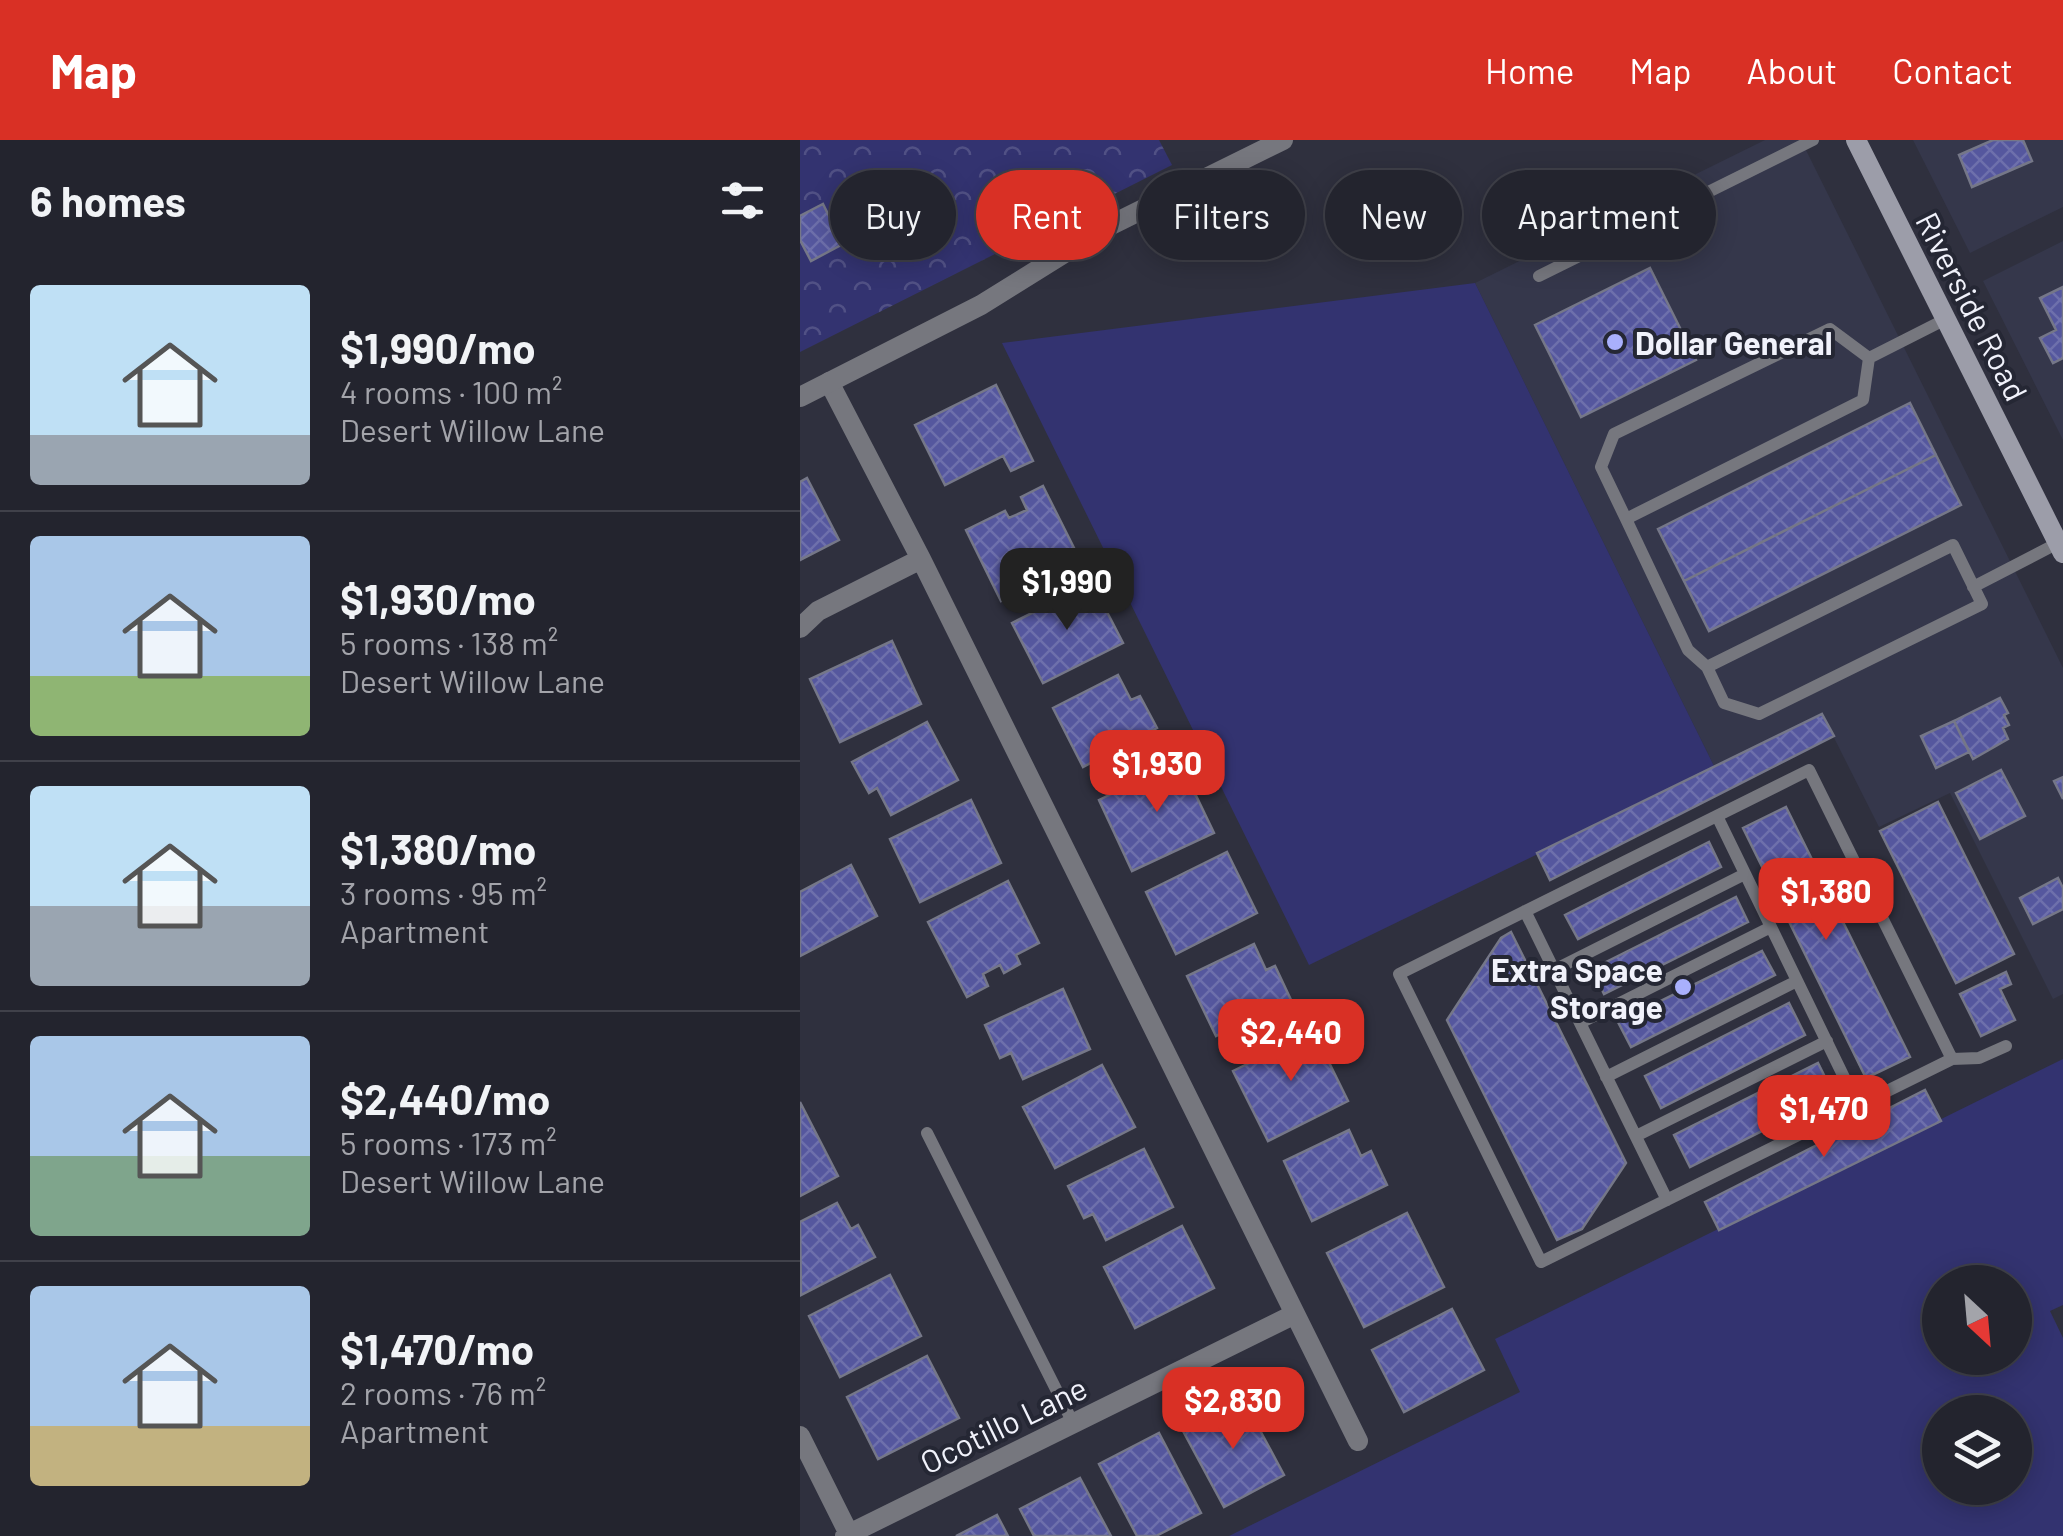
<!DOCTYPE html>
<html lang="en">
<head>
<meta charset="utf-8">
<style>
  :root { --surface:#23242e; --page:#2f303a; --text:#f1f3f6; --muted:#a3a4aa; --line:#40414a; --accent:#d93025 }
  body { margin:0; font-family:Barlow,sans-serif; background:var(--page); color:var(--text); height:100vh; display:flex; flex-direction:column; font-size:38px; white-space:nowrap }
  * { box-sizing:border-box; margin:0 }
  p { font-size:32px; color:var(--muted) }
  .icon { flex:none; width:55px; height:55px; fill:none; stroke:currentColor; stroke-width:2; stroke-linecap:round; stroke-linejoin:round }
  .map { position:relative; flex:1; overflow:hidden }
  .details { display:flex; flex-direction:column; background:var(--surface); width:800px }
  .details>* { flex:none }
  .top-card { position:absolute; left:30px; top:30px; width:950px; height:90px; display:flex; gap:20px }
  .needle { width:65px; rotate:154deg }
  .controls { position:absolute; left:1122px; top:1125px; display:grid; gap:20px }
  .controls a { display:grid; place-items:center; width:110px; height:110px; border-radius:50%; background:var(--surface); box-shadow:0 5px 25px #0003,0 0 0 2px var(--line); font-size:50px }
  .price { position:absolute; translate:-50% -85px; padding:0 22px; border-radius:20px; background:var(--accent); color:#fff; font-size:32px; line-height:65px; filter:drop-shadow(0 2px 5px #0008) }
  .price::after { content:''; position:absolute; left:50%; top:60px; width:30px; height:22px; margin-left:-15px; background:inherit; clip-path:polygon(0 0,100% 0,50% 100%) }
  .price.active { background:#222; color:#fff }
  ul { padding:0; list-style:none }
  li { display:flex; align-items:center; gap:30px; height:250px; padding:0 30px }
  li+li { border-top:2px solid var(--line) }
  li span { display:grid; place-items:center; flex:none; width:280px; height:200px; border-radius:10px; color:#555 }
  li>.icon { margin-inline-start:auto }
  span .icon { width:120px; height:120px; fill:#fffc; stroke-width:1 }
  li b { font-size:42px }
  h2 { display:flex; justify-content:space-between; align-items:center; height:120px; padding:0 30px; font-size:42px }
  .pill { padding:0 35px; border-radius:45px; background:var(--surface); box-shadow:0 5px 25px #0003,0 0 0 2px var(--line); font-size:35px; line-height:90px }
  .pill.active { background:var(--accent); color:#fff }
  header { display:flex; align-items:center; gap:60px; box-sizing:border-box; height:140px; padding:0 50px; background:var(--accent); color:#fff }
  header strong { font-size:48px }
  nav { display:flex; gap:55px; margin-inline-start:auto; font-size:35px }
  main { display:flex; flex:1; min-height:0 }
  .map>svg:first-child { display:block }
  .built { fill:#35374b }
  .grass { fill:#333370; fill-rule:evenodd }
  .forest { fill:url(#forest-crowns) }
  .building { fill:url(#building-cross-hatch); stroke:#757788; stroke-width:2.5 }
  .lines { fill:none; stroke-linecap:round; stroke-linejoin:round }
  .service { stroke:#76777e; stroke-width:12 }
  .minor { stroke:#76777e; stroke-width:20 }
  .tertiary { stroke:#76777e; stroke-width:20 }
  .secondary { stroke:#9c9da9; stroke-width:20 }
  .poi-dot { fill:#a9b0fc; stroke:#252734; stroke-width:4 }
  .labels { text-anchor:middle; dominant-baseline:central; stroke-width:8; stroke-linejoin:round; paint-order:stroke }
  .street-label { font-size:32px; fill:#f1f2fb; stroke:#252734 }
  .poi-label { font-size:32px; font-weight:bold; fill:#f1f2fb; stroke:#252734; text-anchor:start }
</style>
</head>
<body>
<header>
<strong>Map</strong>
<nav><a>Home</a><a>Map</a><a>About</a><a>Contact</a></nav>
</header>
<main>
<section class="details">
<h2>6 homes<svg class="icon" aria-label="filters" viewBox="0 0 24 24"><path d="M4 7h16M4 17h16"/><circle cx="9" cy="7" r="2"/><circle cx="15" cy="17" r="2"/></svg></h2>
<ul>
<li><span style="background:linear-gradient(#bfe0f5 75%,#9aa5b1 0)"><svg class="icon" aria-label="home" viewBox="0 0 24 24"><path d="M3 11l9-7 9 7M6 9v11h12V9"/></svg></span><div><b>$1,990/mo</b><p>4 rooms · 100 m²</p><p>Desert Willow Lane</p></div></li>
<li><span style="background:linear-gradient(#a9c7e8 70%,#8fb573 0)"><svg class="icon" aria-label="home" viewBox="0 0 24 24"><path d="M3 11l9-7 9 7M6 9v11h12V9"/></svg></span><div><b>$1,930/mo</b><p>5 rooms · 138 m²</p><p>Desert Willow Lane</p></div></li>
<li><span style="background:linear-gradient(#bfe0f5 60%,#9aa5b1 0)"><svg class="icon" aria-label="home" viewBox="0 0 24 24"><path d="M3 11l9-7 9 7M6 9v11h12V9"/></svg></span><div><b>$1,380/mo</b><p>3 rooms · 95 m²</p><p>Apartment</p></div></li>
<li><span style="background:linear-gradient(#a9c7e8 60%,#7fa58c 0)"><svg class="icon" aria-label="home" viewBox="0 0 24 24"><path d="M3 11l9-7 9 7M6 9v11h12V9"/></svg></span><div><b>$2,440/mo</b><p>5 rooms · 173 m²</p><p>Desert Willow Lane</p></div></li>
<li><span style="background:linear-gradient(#a9c7e8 70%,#c2b280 0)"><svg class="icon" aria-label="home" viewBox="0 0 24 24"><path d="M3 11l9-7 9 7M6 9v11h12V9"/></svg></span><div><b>$1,470/mo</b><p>2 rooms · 76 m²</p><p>Apartment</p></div></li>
</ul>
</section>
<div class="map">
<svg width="1263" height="1396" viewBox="0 0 1263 1396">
  <defs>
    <pattern id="forest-crowns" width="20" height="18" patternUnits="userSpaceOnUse" patternTransform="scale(2.5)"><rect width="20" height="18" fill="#333370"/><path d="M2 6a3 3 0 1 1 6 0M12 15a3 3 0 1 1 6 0" fill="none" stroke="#515185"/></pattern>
    <pattern id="building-cross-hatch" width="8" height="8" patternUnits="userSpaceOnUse" patternTransform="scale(2.5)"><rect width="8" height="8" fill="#55579e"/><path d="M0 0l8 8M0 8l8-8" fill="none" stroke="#6e70ac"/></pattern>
  </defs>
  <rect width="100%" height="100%" fill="#2f303e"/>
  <path class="built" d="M965,0h36l262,528v326l-10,5 -103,-206 -71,34 -57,-113 -107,54 -240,-485z
    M1113,0h150v67l-93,46z
    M1263,101v199l-80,-159z"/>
  <path class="grass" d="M675,143l240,485 -406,197 -307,-622z
    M1263,919v246l-13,6 13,27v198h-834l291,-144 -25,-53zM1140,1142h75v76h-75zM1140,1272h75v76h-75z"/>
  <path class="forest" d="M0,0h359l13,25 -372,187z"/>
  <path class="building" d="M1193,0h30l9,21 -60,26 -13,-32z
    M23,64l20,40 -32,17 -11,-21v-24z
    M850,128l46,92 -115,57 -46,-92z
    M1263,147v71l-10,5 -13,-25 16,-8 -16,-32z
    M196,245l37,76 -22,10 -8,-15 -58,29 -30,-60z
    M1110,263l26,52 -252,126 -26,-52z
    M1136,315l25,50 -252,126 -25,-50z
    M7,338l32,62 -39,20v-78z
    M243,346l38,76 -80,39 -35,-71 39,-19 4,7 18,-8 -6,-13z
    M292,443l31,60 -80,40 -31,-60z
    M92,501l29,63 -81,38 -30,-63z
    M318,535l13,25 9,-4 17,32 -74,39 -30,-59z
    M1200,558l8,15 -4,2 5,10 -6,3 5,11 -35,20 -19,-38z
    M1022,574l12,22 -284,144 -13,-27z
    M1154,581l15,31 -33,16 -15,-32z
    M127,582l31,58 -67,35 -14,-27 -8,5 -17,-31z
    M376,614l38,79 -82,38 -33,-71 39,-19 3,8 17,-8 -7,-15z
    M1201,630l24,46 -45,23 -24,-46z
    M1263,637v22l-9,-18z
    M171,660l30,63 -81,39 -30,-63z
    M1138,662l76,152 -58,29 -76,-152z
    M986,667l124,250 -44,21 -123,-250z
    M909,702l12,25 -143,72 -13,-24z
    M427,712l30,61 -81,41 -30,-62z
    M51,725l26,51 -77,40v-64z
    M1258,738l5,10v21l-30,15 -13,-26z
    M208,741l31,62 -23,12 4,9 -16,9 -4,-8 -17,9 5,12 -21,11 -39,-75z
    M936,757l12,25 -144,72 -12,-25z
    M711,792l115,231 -44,66 -25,11 -110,-220 54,-82z
    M454,804l12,26 9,-4 16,34 -75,36 -29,-60z
    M962,811l13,24 -144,72 -13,-25z
    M1206,832l5,12 -11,5 15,31 -34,16 -21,-42z
    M263,849l27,60 -67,30 -12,-26 -11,5 -15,-33z
    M989,863l16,32 -144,73 -16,-32z
    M510,884l38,77 -80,40 -35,-70 47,-23 -4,-7z
    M1018,923l16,32 -144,72 -16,-32z
    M302,925l33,62 -80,41 -32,-61z
    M1125,950l16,31 -222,109 -14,-28z
    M0,962l38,74 -38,20z
    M549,990l12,26 10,-5 16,34 -75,36 -28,-60z
    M344,1009l29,58 -67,33 -13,-26 -9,4 -16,-32z
    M37,1063l14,26 7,-4 17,32 -74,38 -1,-73z
    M607,1073l37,74 -80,40 -37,-74z
    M382,1086l32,62 -79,40 -31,-61z
    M90,1135l31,61 -81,41 -31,-61z
    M652,1169l32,61 -80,42 -32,-62z
    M127,1216l32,62 -81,41 -31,-62z
    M442,1257l42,78 -60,32 -42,-78z
    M359,1293l42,80 -45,23h-19l-38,-72z
    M280,1338l31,58h-77l-14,-27z
    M197,1375l11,21h-52z"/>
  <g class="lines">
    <path class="service" d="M739,136l274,-136
      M1069,218l77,-39
      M826,379l-25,-52 13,-33 216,-105 39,29 -6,42 -237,119 62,131 19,17 17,36 35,11 223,-110 -29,-59 -246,122
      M1173,447l85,-44
      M1009,630l143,289 -411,203 -142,-288z
      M917,676l141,290
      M725,771l142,289
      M754,830l191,-96
      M780,883l191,-96
      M1152,919l27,-1 27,-12
      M806,937l191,-96
      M127,993l146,290
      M836,996l191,-95"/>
    <path class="minor" d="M29,242l92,177 437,882
      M0,488l18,-17 103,-52
      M0,1296l49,98
      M45,1396l450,-222"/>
    <path class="tertiary" d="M0,257l181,-92 122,-76 180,-89"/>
    <path class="secondary" d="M1056,0l207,413"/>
  </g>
  <g class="poi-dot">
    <circle cx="815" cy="202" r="10"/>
    <circle cx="883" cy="847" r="10"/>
  </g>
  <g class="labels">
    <g class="street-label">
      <text transform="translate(1173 166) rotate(63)">Riverside Road</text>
      <text transform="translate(203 1284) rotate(-26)">Ocotillo Lane</text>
    </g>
    <g class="poi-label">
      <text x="835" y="202">Dollar General</text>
      <text x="863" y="829" text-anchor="end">Extra Space<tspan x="863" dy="37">Storage</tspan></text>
    </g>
  </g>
</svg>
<div class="controls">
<a><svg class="needle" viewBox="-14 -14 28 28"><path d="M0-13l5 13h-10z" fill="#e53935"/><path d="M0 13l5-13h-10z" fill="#a3a4aa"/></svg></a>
<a><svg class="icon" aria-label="layers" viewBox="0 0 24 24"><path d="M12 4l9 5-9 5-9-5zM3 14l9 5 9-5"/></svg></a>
</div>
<b class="price active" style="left:267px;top:493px">$1,990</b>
<b class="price" style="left:357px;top:675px">$1,930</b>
<b class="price" style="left:1026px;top:803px">$1,380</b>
<b class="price" style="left:491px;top:944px">$2,440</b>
<b class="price" style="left:1024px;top:1020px">$1,470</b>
<b class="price" style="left:433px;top:1312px">$2,830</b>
<div class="top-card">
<a class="pill">Buy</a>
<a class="pill active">Rent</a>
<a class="pill">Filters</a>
<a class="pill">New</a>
<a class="pill">Apartment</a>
</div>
</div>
</main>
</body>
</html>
